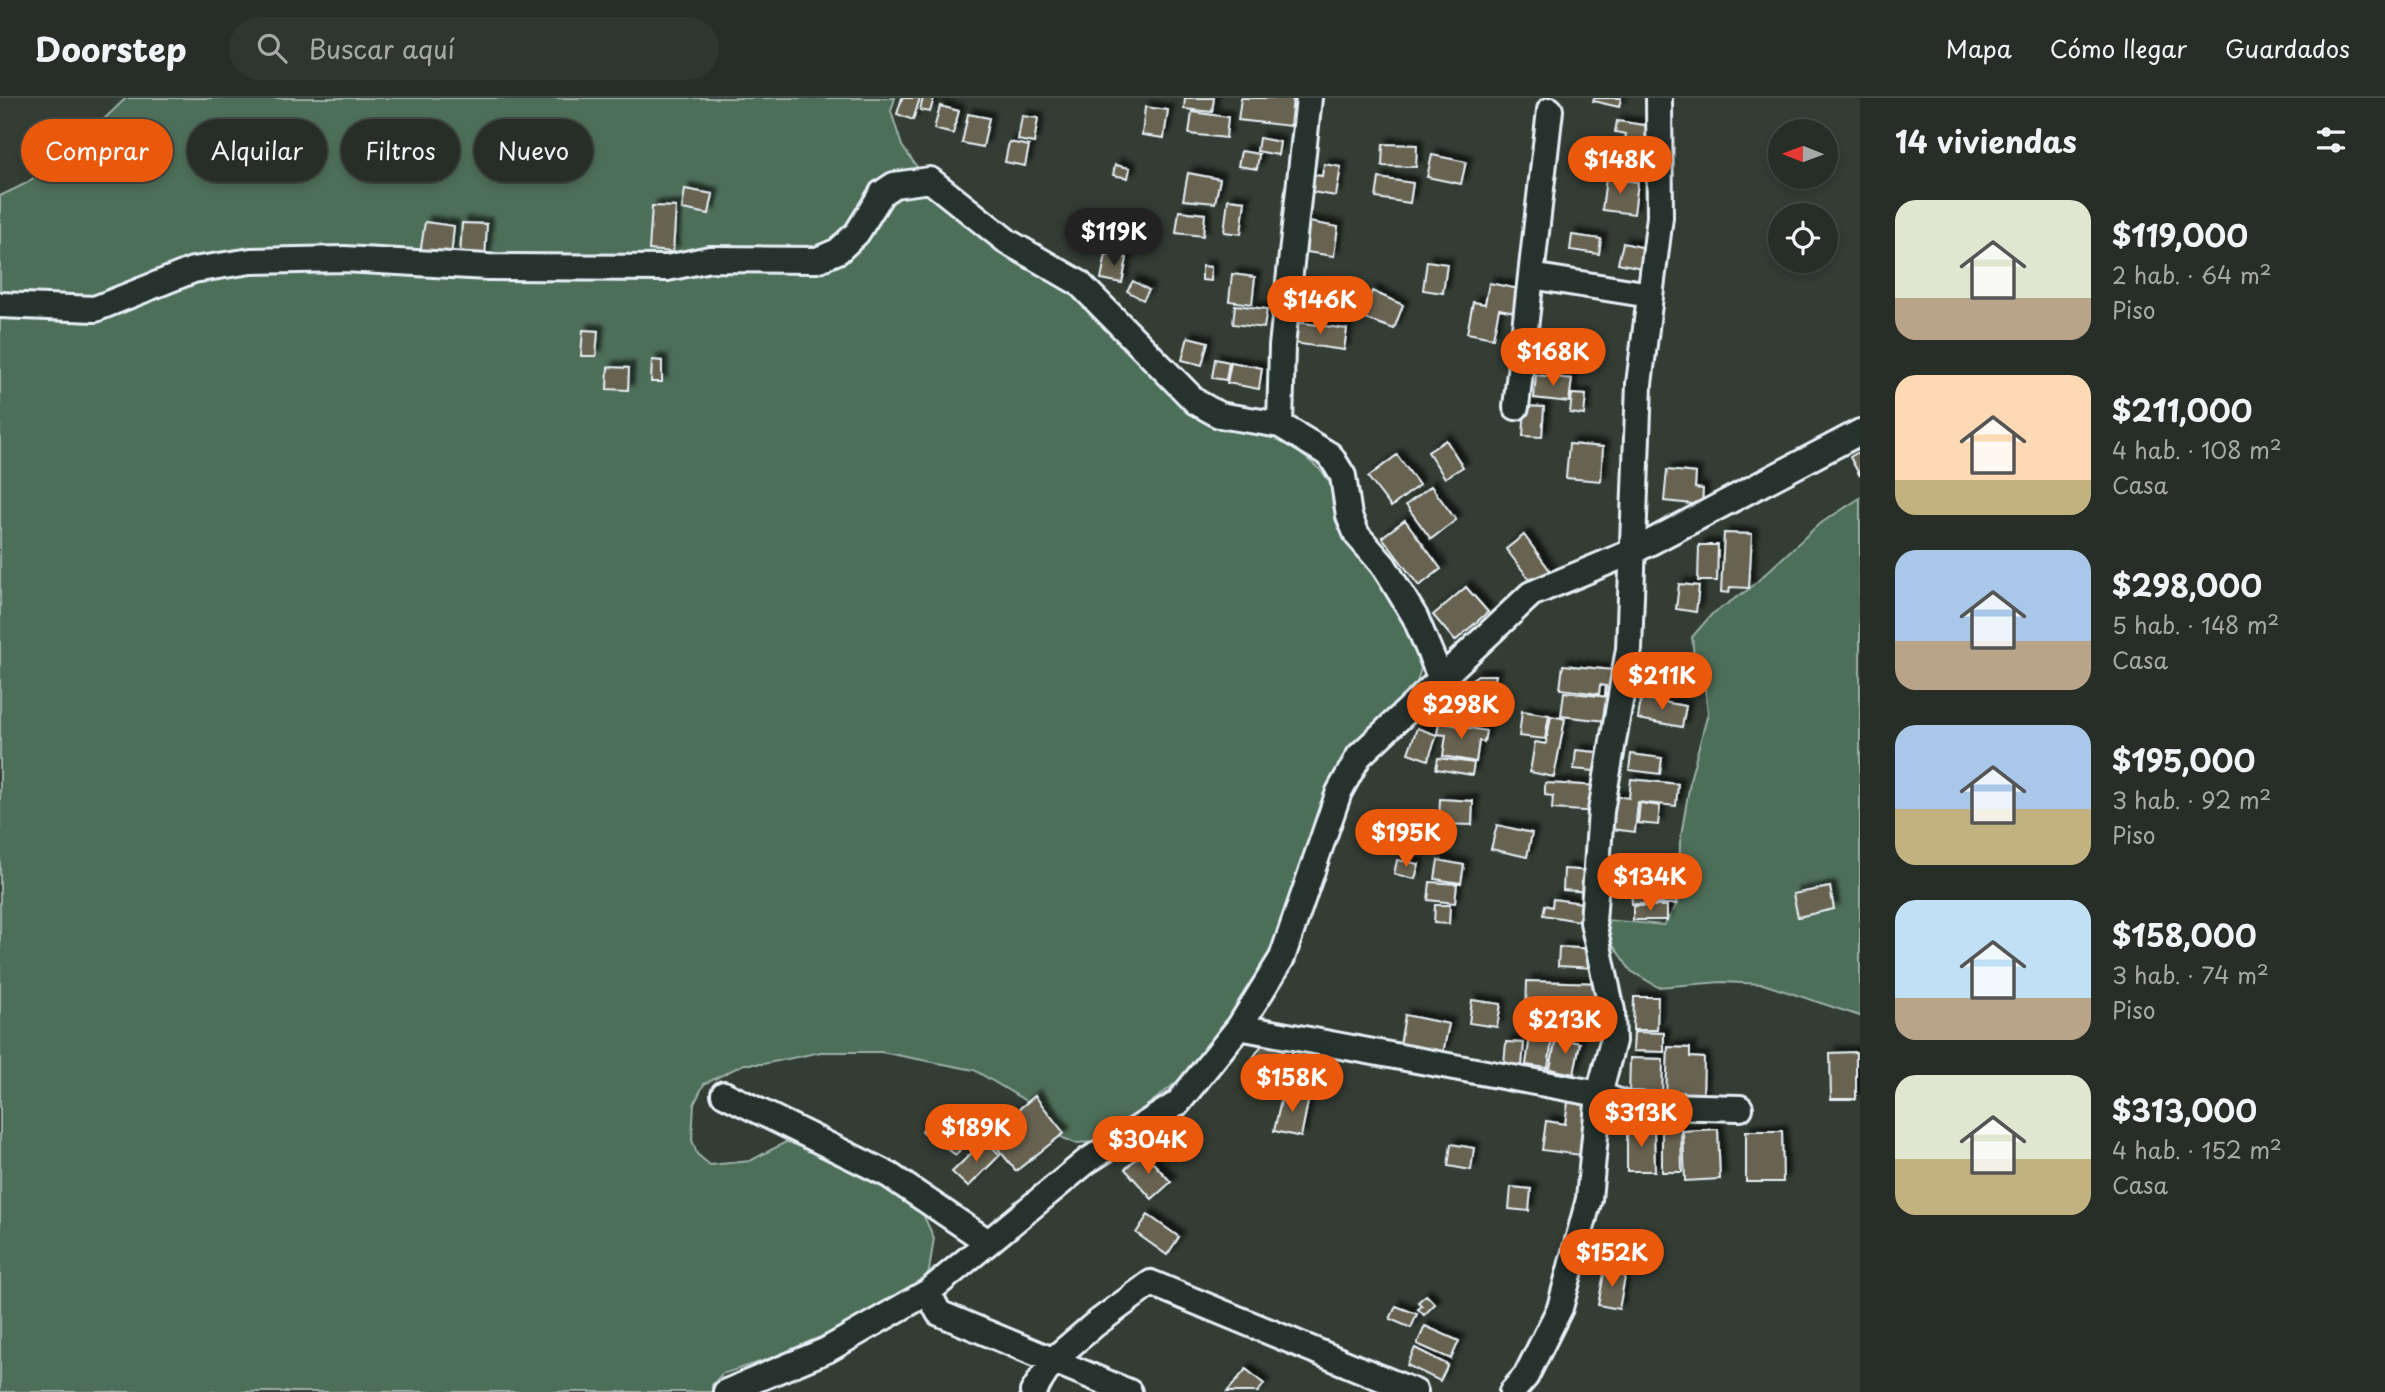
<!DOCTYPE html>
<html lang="es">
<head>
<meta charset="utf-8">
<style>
  :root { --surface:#262e27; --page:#2e362f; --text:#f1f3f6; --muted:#a4a8a7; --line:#424a44; --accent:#ea580c }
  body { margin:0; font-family:"Playpen Sans",sans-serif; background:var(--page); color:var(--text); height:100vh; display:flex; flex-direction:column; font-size:26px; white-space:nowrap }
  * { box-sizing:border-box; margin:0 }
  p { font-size:23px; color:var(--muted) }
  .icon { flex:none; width:38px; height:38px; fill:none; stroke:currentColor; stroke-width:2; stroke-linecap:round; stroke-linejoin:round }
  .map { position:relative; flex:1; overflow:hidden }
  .panel { display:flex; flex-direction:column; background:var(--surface); width:525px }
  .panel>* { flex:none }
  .hud { position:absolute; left:21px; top:21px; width:665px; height:63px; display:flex; gap:14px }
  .needle { width:46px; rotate:271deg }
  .fabs { position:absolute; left:1768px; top:21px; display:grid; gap:14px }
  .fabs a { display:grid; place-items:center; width:70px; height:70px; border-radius:50%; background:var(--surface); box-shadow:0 4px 10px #0003,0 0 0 2px var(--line); font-size:35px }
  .price { position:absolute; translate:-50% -60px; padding:0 16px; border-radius:24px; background:var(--accent); color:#fff; font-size:23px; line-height:46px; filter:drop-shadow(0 2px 4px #0008) }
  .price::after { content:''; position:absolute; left:50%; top:42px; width:21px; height:16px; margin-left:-10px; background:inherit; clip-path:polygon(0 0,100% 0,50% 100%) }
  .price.on { background:#222; color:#fff }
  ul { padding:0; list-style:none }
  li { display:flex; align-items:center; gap:21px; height:175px; padding:0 35px }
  li span { display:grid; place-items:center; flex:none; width:196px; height:140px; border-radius:21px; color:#555 }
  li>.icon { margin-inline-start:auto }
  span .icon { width:84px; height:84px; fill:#fffc; stroke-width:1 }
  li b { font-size:30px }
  h2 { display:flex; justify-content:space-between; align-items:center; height:84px; padding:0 35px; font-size:30px }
  .chip { padding:0 24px; border-radius:32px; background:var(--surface); box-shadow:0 4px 10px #0003,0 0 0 2px var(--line); font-size:24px; line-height:63px }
  .chip.on { background:var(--accent); color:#fff }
  header { display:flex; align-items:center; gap:42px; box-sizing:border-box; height:98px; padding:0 35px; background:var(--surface); border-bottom:2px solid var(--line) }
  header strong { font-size:33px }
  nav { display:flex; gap:38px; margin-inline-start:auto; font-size:24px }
  .search { width:490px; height:63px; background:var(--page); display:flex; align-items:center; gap:18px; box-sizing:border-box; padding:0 24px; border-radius:38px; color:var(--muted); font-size:26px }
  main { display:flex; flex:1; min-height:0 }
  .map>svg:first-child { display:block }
  .green { fill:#4e6e59; stroke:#9bb0a8; stroke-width:2 }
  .building { fill:#686451; stroke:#e8f1f8; stroke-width:2; filter:url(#shadow) }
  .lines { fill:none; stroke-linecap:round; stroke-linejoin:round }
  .minor-casing { stroke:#e8f1f8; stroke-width:30 }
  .minor { stroke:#26332d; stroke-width:24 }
</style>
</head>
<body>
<header>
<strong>Doorstep</strong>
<div class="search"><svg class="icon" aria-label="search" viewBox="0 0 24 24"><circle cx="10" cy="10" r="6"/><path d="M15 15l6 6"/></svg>Buscar aquí</div>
<nav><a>Mapa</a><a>Cómo llegar</a><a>Guardados</a></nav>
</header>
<main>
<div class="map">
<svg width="1860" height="1294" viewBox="0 0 1860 1294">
  <defs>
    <filter id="shadow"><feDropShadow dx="5.5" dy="-5.5" stdDeviation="2" flood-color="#0009"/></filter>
  </defs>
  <rect width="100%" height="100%" fill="#333d34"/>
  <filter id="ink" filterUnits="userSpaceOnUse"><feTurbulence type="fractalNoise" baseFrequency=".0143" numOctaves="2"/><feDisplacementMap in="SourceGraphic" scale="14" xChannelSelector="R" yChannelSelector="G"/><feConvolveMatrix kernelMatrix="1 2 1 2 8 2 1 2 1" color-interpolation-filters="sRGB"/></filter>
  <g filter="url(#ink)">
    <path class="green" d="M126,0h769l-4,13 11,35 31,43 138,98 118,119 97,36 36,29 9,14 2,21 9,25 60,87 19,50 -5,18 -86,98 -13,29 -48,151 -23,36 -23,24 -37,51 -60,47 -29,20 -22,1 -19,-8 -11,-17 -19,-17 -52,-31 -93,-18h-60l-58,12h-19l-40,20 -10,20 -2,36 5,14 13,11 40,-4 36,-19 21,1 114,67 13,28 -5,33 -9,13 -72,41 -79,34 -47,15 -10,11v7h-712v-1196l25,-12 47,-34z
      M1860,400v518l-97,-32 -41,-2 -64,5 -27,-16 -18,-26 -7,-25 58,5 15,-24 1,-59 11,-66 17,-63 -3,-26 -10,-20 -3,-30 20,-23 37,-25 69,-64z"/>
    <path class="building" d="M902,0h18l-7,22 -16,-6z
      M923,0h11l-4,14 -10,-2z
      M1185,0h29l-2,14 -28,-3z
      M1241,0h52l-3,28 -52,-6z
      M1594,0h27l-2,9 -26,-6z
      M940,8l19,5 -6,23 -19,-5z
      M1145,9l23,3 -4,28 -22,-3z
      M1192,14l36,5 -2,21 -37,-4z
      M968,16l21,4 -6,29 -21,-4z
      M1022,18l16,2 -4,25 -16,-3z
      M1617,23l34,5 -2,17 -24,-3 1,-6 -11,-2z
      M1259,40l21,4 -2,13 -21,-4z
      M1009,44l20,4 -4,20 -20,-4z
      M1383,46l34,1 -1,22 -34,-1z
      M1241,53l18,3 -2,15 -19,-3z
      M1432,57l34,7 -5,22 -34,-7z
      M1324,66l17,3 -5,29 -30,-5 3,-17 13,2z
      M1115,67l15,3 -2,10 -15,-3z
      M1188,75l32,6 -5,24 -32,-3z
      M1379,80l34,5 -3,20 -34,-5z
      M1606,80l32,4 -4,32 -32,-4z
      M685,91l28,5 -4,20 -27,-5z
      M1228,101l17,2 -4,33 -17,-2z
      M652,108l24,1 -3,45 -24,-2z
      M1179,113l26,3 -2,22 -27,-3z
      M1114,119l27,6 -4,15 -26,-6z
      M1303,123l35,6 -4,29 -35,-5z
      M425,124l29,4 -3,32 -31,-4z
      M462,125l25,1 -2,35 -25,-1z
      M1106,137l11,2 -1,7 9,1 -1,9 -21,-4z
      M1572,137l29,4 -2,15 -29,-4z
      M1623,145l27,6 -4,20 -28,-6z
      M1106,156l21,4 -5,25 -21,-4z
      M1427,163l20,3 -4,29 -20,-3z
      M1202,168l9,1v14l-9,-1z
      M1232,176l23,3 -3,27 -23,-3z
      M1133,183l16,9 -6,10 -16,-9z
      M1300,185l25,4 -1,10 9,1 -3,20 -35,-5z
      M1489,185l35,7 -4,23 -21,-4 -6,29 -26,-5 6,-31 12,2z
      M1372,193l31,14 -9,24 -45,-16 7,-19 13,5z
      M1235,207l32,4 -3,19 -31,-4z
      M1296,224l51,7 -3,21 -51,-7z
      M583,232l15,1 -2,25h-15z
      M1188,239l20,5 -6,23 -20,-5z
      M1215,261l14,3 -3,18 -14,-2z
      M652,262l10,1v21h-11z
      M1231,264l31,6 -3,21 -32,-6z
      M608,269l21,1 -1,22 -21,-1z
      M1536,277l36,4 -3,23 -35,-4z
      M1572,296l14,1 -2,20 -14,-2z
      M1525,308l19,1 -2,30 -19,-1z
      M1446,342l17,27 -18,11 -17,-26z
      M1569,346l34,3 -2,34 -35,-3z
      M1860,353v25l-10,-19z
      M1397,357l22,30 -28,22 -23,-30z
      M1667,372l29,3 -1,15 8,1 -1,16 -38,-4z
      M1431,388l25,34 -25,19 -25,-34z
      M1405,422l36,49 -22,17 -37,-49z
      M1724,435l28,1 -3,54 -19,-1 -1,6 -8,-1z
      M1524,437l27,37 -17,13 -28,-36z
      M1699,447h19l-1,36h-19z
      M1679,486l20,2 -3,26 -20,-3z
      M1466,489l22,25 -33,29 -22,-26z
      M1563,567l59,6 -3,25 -14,-1 1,-9 -6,-1 -1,9 -39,-5z
      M1478,577h18l-5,25 -40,-7z
      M1564,594l53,6 -2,24 -54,-6z
      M1641,600l45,8 -4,21 -44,-8z
      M1522,613l27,4 -4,24 -26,-3z
      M1551,618l14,3 -11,58 -24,-5 5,-30 11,2z
      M1439,624l47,9 -2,11 -5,-1 -3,21 -33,-6 3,-21 -9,-1z
      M1417,630l20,7 -9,25 -20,-7z
      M1576,652l30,3 -2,19 -30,-3z
      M1631,656l31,4 -2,16 -31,-4z
      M1438,660l36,5 -2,12 -36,-6z
      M1631,681l47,5 -2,22 -38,-4 -3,30 -24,-3 2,-33 16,2z
      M1545,685l56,3 -2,26 -47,-3 1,-13 -8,-1z
      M1440,701l33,2 -1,24 -33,-1z
      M1640,705l20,3 -2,19 -20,-2z
      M1497,727l35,8 -5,24 -36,-8z
      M1397,762l22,4 -4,15 -21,-5z
      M1438,762l26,5 -3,18 -26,-4z
      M1564,771l28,2 -2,21 -27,-2z
      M1430,784l27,2 -2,19 -27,-3z
      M1830,789l4,22 -36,8 -5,-23z
      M1676,790v16h-44l-1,-15z
      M1553,801l29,4 -3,18 -36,-6 2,-10 7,2z
      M1435,807h15l-1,19 -15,-1z
      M1633,808h34v14h-34z
      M1559,849l38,2 -2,19 -37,-2z
      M1527,883l77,2 -1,32 -77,-2z
      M1634,899h24l-1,33h-24z
      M1472,902l29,4 -4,23 -28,-4z
      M1405,917l44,9 -6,29 -43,-8z
      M1531,917l34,2 -2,20 -30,-2z
      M1634,934l30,1v19l-31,-1z
      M1530,938l22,3 -4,29 -22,-3z
      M1556,940l24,5 -6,31 -24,-5z
      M1266,941l18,13 -20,29 -18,-13z
      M1506,944l18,1 -2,23 -18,-2z
      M1668,949l22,1v9l14,1 -1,41 -37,-1z
      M1292,953h25v33l-26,-1z
      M1856,954v47h-25l-1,-46z
      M1630,960l33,1 -1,40 -33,-1z
      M1283,994l26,5 -8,40 -27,-6z
      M1569,997l27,3 -8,58 -46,-6 4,-29 19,3z
      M1035,998l29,37 -48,38 -29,-36z
      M935,1015l34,24 -13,18 -34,-24z
      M1660,1019h21v8h-21z
      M1654,1029l1,44h-28v-43z
      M1662,1030h19l1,44h-20z
      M1718,1031l2,50 -35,2 -2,-50z
      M1746,1033h36l1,51h-37z
      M985,1042l15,15 -32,32 -16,-15z
      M1451,1046l23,4 -3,22 -23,-4z
      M1143,1054l28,30 -19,17 -27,-30z
      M1511,1089l20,2 -2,22 -20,-2z
      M1148,1117l31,22 -12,18 -31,-22z
      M1605,1170l21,4 -7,37 -21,-4z
      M1426,1197l9,9 -11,11 -6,-6 4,-3 -4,-4z
      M1396,1208l21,8 -6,14 -21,-9z
      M1425,1228l34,15 -8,18 -34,-15z
      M1415,1250l33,17 -8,16 -33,-16z
      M1246,1271l18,15 -6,8h-31z"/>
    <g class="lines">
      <g class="minor-casing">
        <path id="minor" d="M1531,178l119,19
          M0,207l95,4 98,-39 58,-9 93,-2 144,8 179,1 43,-9 107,1 21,-9 19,-18 25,-40 12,-8 36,-5 78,62 71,41 117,119 23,13 61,10 50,30 13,21 6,40 8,19 27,31 31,51 26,62
          M1516,309l34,-297
          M1280,327l2,-79 27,-248
          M1239,929l360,67 27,11 114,3
          M724,996l165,81 99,67
          M928,1194l11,21 190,79
          M726,1294l101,-42 101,-58 159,-131 91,-58 61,-76 43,-69 57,-166 20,-36 172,-162 101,-42 228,-120
          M1033,1294l21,-33 40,-34 57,-42 264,109
          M1512,1294l14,-16 34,-68 29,-109 10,-105 14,-53 -1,-30 -19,-89 8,-111 28,-162 10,-265 21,-167 -1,-119"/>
      </g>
      <use href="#minor" class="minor"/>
    </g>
  </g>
</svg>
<div class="fabs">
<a><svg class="needle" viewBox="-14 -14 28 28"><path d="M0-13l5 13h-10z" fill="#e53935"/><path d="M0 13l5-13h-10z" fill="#a4a8a7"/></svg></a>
<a><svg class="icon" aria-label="locate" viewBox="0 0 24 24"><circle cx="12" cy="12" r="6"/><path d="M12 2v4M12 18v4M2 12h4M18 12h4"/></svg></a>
</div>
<b class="price" style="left:1620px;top:98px">$148K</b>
<b class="price on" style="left:1114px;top:170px">$119K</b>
<b class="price" style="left:1320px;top:238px">$146K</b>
<b class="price" style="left:1553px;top:290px">$168K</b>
<b class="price" style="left:1662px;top:614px">$211K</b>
<b class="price" style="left:1461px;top:643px">$298K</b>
<b class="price" style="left:1406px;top:771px">$195K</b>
<b class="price" style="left:1650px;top:815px">$134K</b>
<b class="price" style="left:1565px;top:958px">$213K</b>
<b class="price" style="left:1292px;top:1016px">$158K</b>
<b class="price" style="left:1641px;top:1051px">$313K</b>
<b class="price" style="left:976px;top:1066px">$189K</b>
<b class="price" style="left:1148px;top:1078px">$304K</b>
<b class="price" style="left:1612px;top:1191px">$152K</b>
<div class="hud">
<a class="chip on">Comprar</a>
<a class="chip">Alquilar</a>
<a class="chip">Filtros</a>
<a class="chip">Nuevo</a>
</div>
</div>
<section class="panel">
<h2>14 viviendas<svg class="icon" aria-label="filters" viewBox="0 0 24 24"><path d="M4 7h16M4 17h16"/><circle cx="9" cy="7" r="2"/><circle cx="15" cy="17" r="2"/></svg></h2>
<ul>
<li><span style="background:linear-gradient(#dfe7d0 70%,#b9a48a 0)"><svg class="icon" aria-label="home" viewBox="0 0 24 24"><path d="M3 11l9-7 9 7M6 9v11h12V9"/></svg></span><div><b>$119,000</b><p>2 hab. · 64 m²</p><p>Piso</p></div></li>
<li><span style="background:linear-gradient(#ffd9b3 75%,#c2b280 0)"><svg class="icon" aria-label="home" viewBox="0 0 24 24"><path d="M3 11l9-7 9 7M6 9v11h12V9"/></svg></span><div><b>$211,000</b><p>4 hab. · 108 m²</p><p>Casa</p></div></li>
<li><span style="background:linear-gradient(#a9c7e8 65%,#b9a48a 0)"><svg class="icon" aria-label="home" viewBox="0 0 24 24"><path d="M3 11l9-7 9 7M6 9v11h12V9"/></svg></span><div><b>$298,000</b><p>5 hab. · 148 m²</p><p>Casa</p></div></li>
<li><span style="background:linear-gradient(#a9c7e8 60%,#c2b280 0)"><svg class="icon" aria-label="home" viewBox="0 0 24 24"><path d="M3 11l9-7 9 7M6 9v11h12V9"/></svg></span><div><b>$195,000</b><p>3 hab. · 92 m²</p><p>Piso</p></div></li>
<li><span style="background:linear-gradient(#bfe0f5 70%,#b9a48a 0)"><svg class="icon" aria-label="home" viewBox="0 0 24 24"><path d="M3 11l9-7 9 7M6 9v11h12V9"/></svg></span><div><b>$158,000</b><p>3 hab. · 74 m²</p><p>Piso</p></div></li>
<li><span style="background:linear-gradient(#dfe7d0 60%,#c2b280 0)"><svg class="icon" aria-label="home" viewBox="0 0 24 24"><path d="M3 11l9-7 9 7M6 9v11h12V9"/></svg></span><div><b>$313,000</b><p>4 hab. · 152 m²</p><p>Casa</p></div></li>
</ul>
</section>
</main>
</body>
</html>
